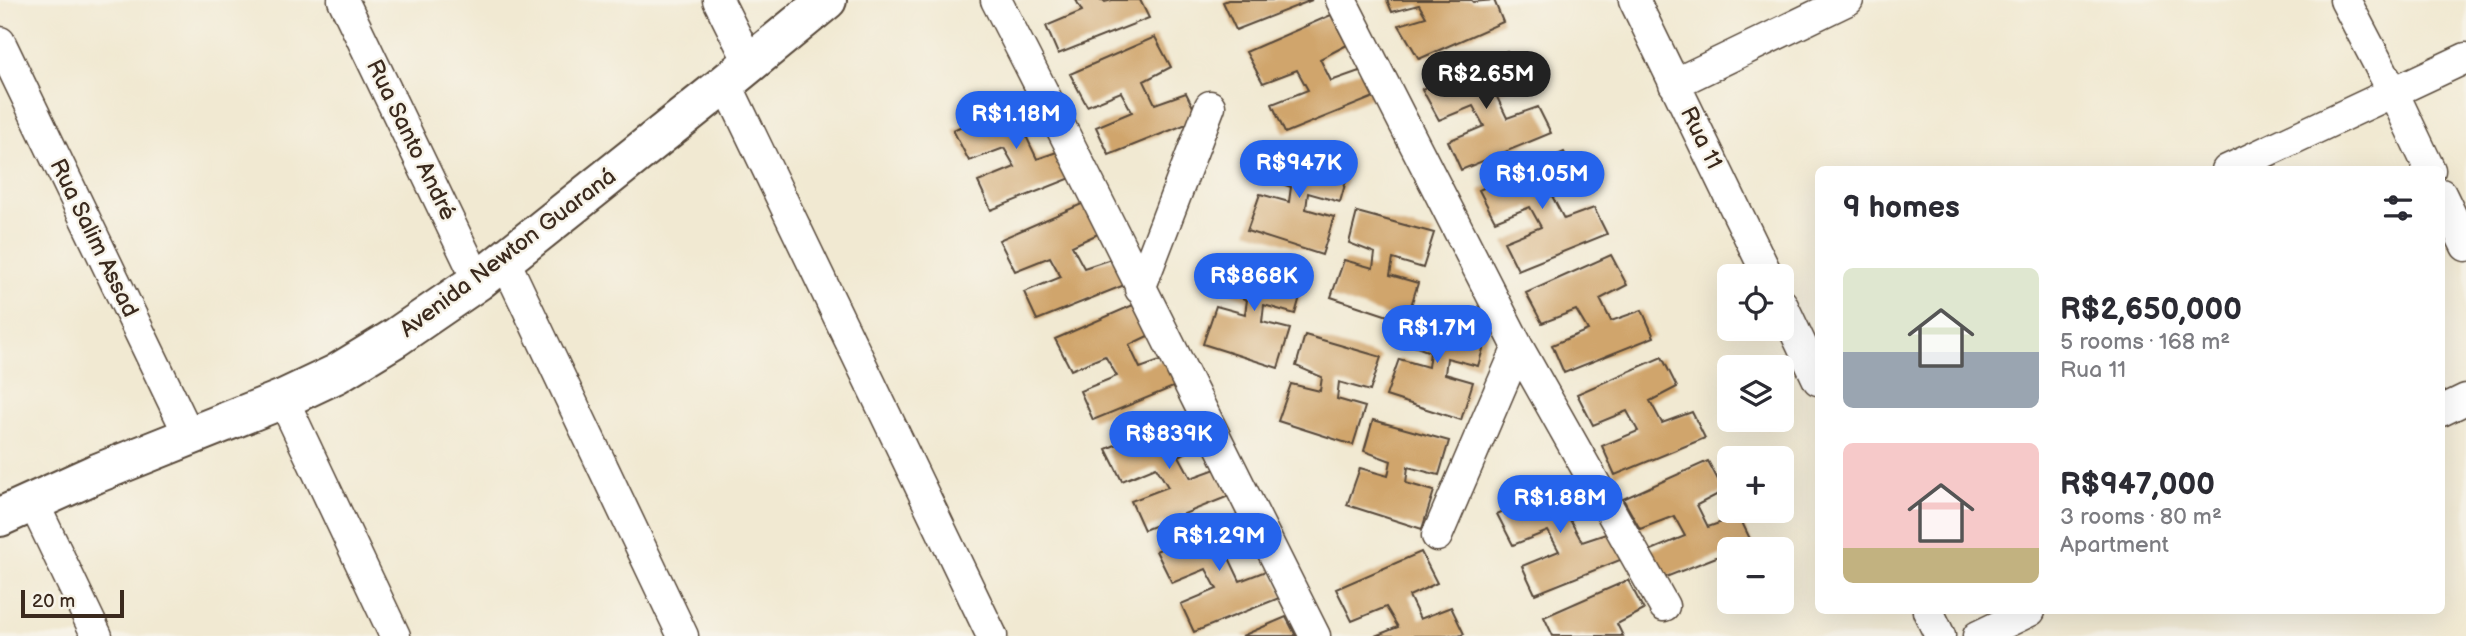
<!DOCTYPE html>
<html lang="en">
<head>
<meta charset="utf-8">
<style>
  :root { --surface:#fff; --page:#f7f7f7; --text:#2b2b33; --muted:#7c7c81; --accent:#2563eb }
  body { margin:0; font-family:"Balsamiq Sans",sans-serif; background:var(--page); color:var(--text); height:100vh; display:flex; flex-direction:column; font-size:26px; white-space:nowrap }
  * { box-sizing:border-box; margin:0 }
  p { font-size:23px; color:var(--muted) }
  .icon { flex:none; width:38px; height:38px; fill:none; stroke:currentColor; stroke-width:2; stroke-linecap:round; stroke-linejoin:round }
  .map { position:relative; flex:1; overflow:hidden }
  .drawer { position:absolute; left:1815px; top:166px; width:630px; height:448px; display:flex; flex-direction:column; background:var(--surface); border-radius:10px; box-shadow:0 7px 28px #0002 }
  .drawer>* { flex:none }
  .buttons { position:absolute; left:1717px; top:264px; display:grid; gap:14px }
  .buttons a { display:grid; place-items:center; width:77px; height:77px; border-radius:10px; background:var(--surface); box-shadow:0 7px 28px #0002; font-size:35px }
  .scale { position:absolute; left:21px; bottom:18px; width:103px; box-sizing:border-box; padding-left:7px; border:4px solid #3b2a1e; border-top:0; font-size:19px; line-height:24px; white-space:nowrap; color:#3b2a1e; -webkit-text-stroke:5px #f7f3e8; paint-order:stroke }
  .price { position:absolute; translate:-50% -60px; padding:0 16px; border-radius:24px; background:var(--accent); color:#fff; font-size:23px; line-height:46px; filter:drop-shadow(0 2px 4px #0008) }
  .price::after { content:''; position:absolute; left:50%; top:42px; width:21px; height:16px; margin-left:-10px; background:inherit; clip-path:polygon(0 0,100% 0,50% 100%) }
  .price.active { background:#222; color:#fff }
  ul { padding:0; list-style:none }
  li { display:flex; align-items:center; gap:21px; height:175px; padding:0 28px }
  li span { display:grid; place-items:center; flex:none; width:196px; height:140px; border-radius:10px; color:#555 }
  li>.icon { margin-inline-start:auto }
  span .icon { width:84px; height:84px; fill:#fffc; stroke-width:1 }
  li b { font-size:30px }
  h2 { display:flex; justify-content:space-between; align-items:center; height:84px; padding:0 28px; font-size:30px }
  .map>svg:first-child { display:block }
  .building { fill:#d0a56c }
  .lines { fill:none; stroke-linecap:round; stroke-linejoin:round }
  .minor-casing { stroke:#564739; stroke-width:33 }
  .secondary-casing { stroke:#564739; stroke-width:42 }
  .minor { stroke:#fff; stroke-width:30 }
  .secondary { stroke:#fff; stroke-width:38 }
  .labels { text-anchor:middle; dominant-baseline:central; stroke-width:5; stroke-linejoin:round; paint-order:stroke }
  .street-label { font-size:23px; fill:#3b2a1e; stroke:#f7f3e8 }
</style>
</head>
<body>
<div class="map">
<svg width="2466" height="636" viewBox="0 0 2466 636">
  <rect width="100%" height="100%" fill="#f7f3e8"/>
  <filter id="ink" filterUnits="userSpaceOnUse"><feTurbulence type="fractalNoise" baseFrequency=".0143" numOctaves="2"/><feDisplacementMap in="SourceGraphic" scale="14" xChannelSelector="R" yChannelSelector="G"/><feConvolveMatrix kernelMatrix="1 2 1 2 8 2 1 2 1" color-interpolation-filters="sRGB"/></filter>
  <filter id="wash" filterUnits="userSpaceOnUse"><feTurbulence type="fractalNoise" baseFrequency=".00686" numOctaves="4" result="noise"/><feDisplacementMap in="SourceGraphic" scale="28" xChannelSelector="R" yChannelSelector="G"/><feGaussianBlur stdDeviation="1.57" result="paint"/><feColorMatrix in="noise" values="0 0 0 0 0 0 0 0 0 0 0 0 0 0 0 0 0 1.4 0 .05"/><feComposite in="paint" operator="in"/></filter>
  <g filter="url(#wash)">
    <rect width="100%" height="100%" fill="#f1e9d2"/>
    <g id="blocks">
      <path class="building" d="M1076,0h27l2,2 7,-2h28l9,18 -91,36 -12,-28 36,-15z
        M1228,0h84l-76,30 -13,-28z
        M1387,0h84l2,2 21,-2 9,22 -84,37 -20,-34 27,-8 -7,-12 -27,7z
        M1331,15l16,30 -27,14 11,22 31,-11 12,27 -89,36 -13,-29 36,-14 -11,-20 -34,13 -17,-31z
        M1155,37l16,30 -27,14 11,23 31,-11 13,26 -90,36 -13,-28 36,-15 -11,-20 -34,14 -17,-32z
        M1507,51l16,31 -27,13 11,23 31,-11 13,26 -90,37 -13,-29 36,-15 -11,-20 -34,14 -17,-31z
        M1038,92l16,30 -28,14 11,23 31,-11 13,26 -90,36 -13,-28 37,-15 -11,-19 -35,13 -16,-31z
        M1274,146l76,21 -10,35 -32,-9 -2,16 28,8 -12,38 -75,-24 13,-37 29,8 2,-15 -26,-9z
        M1564,152l16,31 -28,13 12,23 30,-11 13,26 -89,36 -14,-28 37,-15 -11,-20 -35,14 -16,-31z
        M1084,203l16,30 -28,13 12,22 30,-10 13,26 -90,36 -13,-28 37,-15 -11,-20 -35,14 -16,-31z
        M1357,212l77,21 -11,35 -30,-9 -3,16 28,8 -12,39 -75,-25 13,-37 29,8 2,-15 -26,-10z
        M1611,255l16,30 -27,14 11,22 31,-11 12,27 -90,36 -12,-28 36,-15 -12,-20 -34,13 -16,-30z
        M1229,258l76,22 -10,34 -31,-9 -2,17 28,7 -12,39 -75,-24 13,-38 29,8 2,-14 -26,-10z
        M1140,302l16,30 -27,13 11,23 31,-11 12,26 -90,37 -13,-29 37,-15 -12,-20 -34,14 -16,-31z
        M1412,311l76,21 -10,34 -31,-8 -2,16 28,8 -12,38 -75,-24 13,-37 29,8 2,-15 -27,-10z
        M1305,335l76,22 -11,34 -31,-9 -2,17 28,8 -12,38 -75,-24 13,-37 29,7 2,-14 -26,-11z
        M1662,357l15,30 -27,14 12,22 30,-11 13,26 -90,37 -13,-29 36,-15 -11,-20 -34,14 -16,-31z
        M1191,412l15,30 -27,14 12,22 30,-11 13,27 -90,36 -13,-29 37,-14 -12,-20 -34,14 -16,-32z
        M1373,420l76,21 -10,34 -31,-8 -2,16 28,8 -12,38 -75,-24 13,-37 28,8 3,-15 -27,-10z
        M1708,461l16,30 -27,14 11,22 31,-11 13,27 -23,7v2l-68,27 -12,-28 36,-15 -11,-20 -34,13 -17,-30z
        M1582,476l16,31 -28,13 12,22 30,-10 13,26 -90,36 -13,-28 37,-15 -11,-20 -35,14 -16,-31z
        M1241,514l16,30 -28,14 11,23 31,-12 13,27 -90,36 -13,-28 36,-15 -11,-20 -34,14 -16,-32z
        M1421,552l16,31 -28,13 11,23 31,-12 13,27 -5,2h-84l23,-9 -12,-20 -34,14 -16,-32z
        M1628,580l16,30 -27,14 6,12h-70l-9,-19z
        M1286,617l10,19h-54z"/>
    </g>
  </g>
  <g filter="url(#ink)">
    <use href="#blocks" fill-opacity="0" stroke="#564739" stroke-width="2"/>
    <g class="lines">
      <g class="minor-casing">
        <path id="minor" d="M343,0l135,281
          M718,0l32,64
          M996,0c109,211 212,424 319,636
          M1341,0l177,347 146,259
          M1634,0l134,276
          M2345,0l49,94 36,76
          M0,42l189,393
          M726,83l266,553
          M1674,84l174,-84
          M2227,170l239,-112
          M2441,194l25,52
          M504,259l179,377
          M1140,289l70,-183
          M1782,304l36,76
          M283,399l112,237
          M2441,411l25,-12
          M33,502l64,134
          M1437,536l81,-189
          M1928,611l12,25
          M1978,636l52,-25"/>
      </g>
      <g class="secondary-casing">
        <path id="secondary" d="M0,517l95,-43 188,-75 53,-25 59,-36 83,-57 248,-198 101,-83"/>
      </g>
      <use href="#minor" class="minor"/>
      <use href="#secondary" class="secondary"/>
    </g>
  </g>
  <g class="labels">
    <g class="street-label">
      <text transform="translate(1701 138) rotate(64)">Rua 11</text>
      <text transform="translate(411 140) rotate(64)">Rua Santo André</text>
      <text transform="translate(94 238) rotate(64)">Rua Salim Assad</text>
      <text transform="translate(508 253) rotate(-37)">Avenida Newton Guaraná</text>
    </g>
  </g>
</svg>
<div class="buttons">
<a><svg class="icon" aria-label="locate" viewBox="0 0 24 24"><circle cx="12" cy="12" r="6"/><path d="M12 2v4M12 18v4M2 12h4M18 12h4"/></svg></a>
<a><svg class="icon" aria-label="layers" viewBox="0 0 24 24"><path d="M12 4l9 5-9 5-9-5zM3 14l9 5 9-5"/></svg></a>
<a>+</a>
<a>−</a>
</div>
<div class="scale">20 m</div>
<b class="price active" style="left:1486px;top:111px">R$2.65M</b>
<b class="price" style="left:1016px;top:151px">R$1.18M</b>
<b class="price" style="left:1299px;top:200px">R$947K</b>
<b class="price" style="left:1542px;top:211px">R$1.05M</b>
<b class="price" style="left:1254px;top:313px">R$868K</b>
<b class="price" style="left:1437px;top:365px">R$1.7M</b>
<b class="price" style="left:1169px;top:471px">R$839K</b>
<b class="price" style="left:1560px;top:535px">R$1.88M</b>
<b class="price" style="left:1219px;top:573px">R$1.29M</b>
<section class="drawer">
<h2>9 homes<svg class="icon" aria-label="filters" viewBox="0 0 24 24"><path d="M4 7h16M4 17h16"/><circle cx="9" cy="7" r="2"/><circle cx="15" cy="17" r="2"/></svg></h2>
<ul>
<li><span style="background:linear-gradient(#dfe7d0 60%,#9aa5b1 0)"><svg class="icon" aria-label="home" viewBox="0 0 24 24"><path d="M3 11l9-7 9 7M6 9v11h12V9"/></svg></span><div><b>R$2,650,000</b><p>5 rooms · 168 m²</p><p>Rua 11</p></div></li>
<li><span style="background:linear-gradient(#f6c9c9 75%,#c2b280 0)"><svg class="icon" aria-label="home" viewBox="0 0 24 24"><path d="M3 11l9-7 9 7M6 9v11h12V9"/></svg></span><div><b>R$947,000</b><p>3 rooms · 80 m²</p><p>Apartment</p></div></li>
</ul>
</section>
</div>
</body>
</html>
